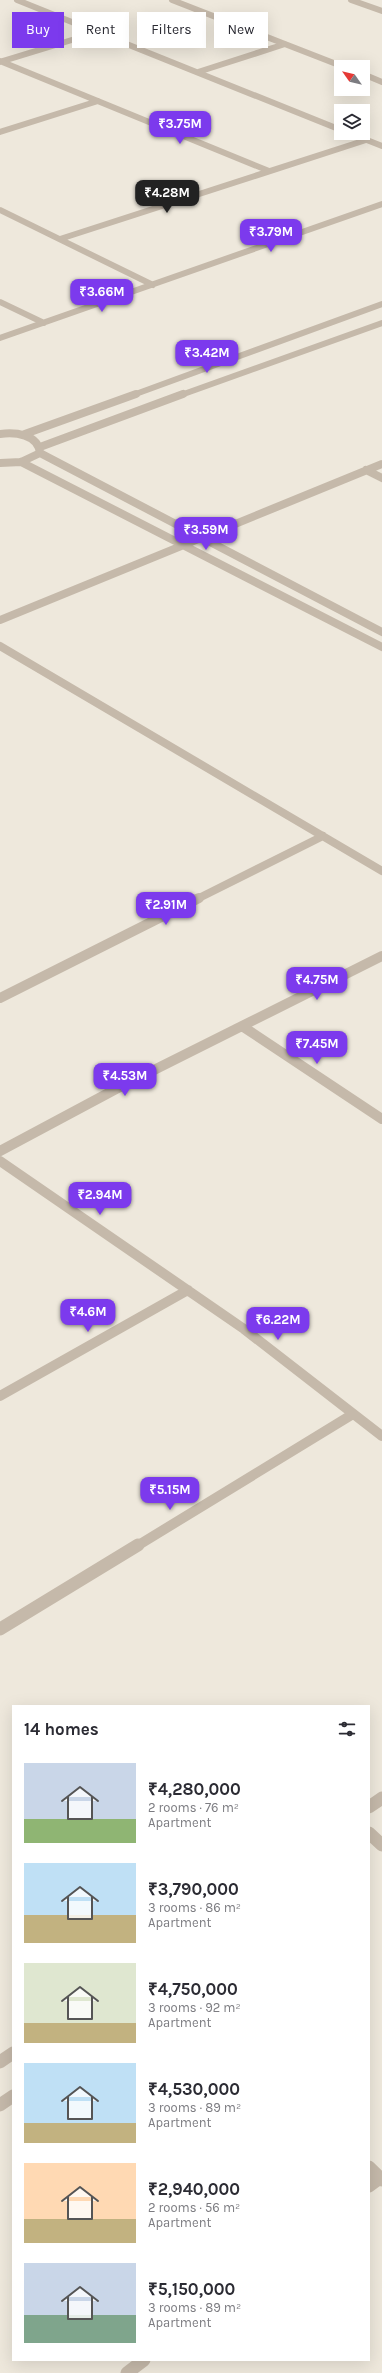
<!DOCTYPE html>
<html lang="en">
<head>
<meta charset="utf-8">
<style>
  :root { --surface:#fff; --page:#f2f2f3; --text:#2b2b33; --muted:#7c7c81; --accent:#7c3aed }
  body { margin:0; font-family:Karla,sans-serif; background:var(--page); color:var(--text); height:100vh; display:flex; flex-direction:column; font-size:15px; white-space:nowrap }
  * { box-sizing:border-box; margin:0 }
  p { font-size:13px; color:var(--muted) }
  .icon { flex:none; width:22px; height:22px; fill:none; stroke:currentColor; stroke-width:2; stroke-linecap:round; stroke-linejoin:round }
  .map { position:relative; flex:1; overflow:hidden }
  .panel { position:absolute; left:12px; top:1705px; width:358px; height:656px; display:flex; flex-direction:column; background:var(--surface); border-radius:0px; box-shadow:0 4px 16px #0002 }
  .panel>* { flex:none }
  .hud { position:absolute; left:12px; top:12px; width:358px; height:36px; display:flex; gap:8px }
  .needle { width:26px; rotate:304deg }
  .controls { position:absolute; left:334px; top:60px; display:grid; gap:8px }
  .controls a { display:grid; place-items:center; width:36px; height:36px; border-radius:0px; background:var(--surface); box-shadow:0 4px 16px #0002; font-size:20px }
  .price { position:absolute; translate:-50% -34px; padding:0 9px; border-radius:8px; background:var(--accent); color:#fff; font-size:13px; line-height:26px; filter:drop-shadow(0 1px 2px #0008) }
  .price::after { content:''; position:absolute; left:50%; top:24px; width:12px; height:9px; margin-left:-6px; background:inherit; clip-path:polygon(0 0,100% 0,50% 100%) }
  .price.selected { background:#222; color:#fff }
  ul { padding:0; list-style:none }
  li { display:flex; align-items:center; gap:12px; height:100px; padding:0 12px }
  li span { display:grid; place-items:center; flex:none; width:112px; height:80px; border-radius:0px; color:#555 }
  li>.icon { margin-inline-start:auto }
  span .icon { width:48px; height:48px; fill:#fffc; stroke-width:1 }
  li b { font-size:17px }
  h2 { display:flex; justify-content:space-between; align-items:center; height:48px; padding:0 12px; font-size:17px }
  .chip { padding:0 14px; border-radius:0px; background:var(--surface); box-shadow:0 4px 16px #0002; font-size:14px; line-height:36px }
  .chip.selected { background:var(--accent); color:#fff }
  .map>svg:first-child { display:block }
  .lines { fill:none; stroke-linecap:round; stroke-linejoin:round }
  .minor-far3 { stroke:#c5b9aa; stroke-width:6 }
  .minor-far2 { stroke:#c5b9aa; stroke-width:8 }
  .minor-far1 { stroke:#c5b9aa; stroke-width:10 }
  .minor { stroke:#c5b9aa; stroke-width:13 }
</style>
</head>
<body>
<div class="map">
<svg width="382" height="2373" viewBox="0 0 382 2373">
  <rect width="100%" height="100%" fill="#eee8dc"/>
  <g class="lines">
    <path class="minor-far3" d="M17,0l324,130
      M172,0l172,67
      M351,0l31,11
      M0,61l269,110
      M0,62l98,-30
      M198,72l87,-28
      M363,74l19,8
      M0,132l98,-31
      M349,133l33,13
      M0,210l153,75
      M60,239l306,-99
      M0,302l44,21
      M0,338l382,-134
      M133,395l249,-91
      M181,395l201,-72"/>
    <path class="minor-far2" d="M0,434c15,-2 38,0 40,19l-19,9 -21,1
      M22,435l114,-41
      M40,447l143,-53
      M40,453l342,179
      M21,462l361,185
      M366,470l16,8
      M0,620l382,-156
      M0,646l382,225
      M197,899l126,-63"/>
    <path class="minor-far1" d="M0,998l199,-100
      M242,1026l140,93
      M0,1151l116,-62 266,-133
      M0,1161l244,168 138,107
      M0,1396l188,-106
      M137,1546l216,-132"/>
    <path class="minor" d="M0,1629l138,-84
      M369,1807l13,-9
      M369,1833l13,12
      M0,2062l13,-9
      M0,2105l13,-9
      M369,2167l13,13
      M369,2186l11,-8
      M127,2373l17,-13"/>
  </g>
</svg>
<div class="controls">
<a><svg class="needle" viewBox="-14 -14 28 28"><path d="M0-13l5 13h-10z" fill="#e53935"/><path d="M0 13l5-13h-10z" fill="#7c7c81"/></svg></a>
<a><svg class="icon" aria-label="layers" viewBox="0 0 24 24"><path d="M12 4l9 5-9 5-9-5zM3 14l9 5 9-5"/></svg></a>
</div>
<b class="price" style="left:180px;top:145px">₹3.75M</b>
<b class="price selected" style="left:167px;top:214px">₹4.28M</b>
<b class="price" style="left:271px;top:253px">₹3.79M</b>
<b class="price" style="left:102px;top:313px">₹3.66M</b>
<b class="price" style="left:207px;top:374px">₹3.42M</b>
<b class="price" style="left:206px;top:551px">₹3.59M</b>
<b class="price" style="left:166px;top:926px">₹2.91M</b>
<b class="price" style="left:317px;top:1001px">₹4.75M</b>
<b class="price" style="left:317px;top:1065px">₹7.45M</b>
<b class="price" style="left:125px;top:1097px">₹4.53M</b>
<b class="price" style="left:100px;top:1216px">₹2.94M</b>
<b class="price" style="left:88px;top:1333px">₹4.6M</b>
<b class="price" style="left:278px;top:1341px">₹6.22M</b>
<b class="price" style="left:170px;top:1511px">₹5.15M</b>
<div class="hud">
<a class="chip selected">Buy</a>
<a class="chip">Rent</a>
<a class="chip">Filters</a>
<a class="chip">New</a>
</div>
<section class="panel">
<h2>14 homes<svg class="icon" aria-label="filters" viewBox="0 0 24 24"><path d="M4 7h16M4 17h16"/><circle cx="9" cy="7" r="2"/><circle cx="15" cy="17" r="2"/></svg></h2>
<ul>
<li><span style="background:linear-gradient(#c9d6e8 70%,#8fb573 0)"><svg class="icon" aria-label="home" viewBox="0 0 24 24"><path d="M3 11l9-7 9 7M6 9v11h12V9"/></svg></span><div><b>₹4,280,000</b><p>2 rooms · 76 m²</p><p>Apartment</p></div></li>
<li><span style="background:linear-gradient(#bfe0f5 65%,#c2b280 0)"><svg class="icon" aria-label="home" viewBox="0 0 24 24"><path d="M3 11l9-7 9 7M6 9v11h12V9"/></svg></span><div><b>₹3,790,000</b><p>3 rooms · 86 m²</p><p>Apartment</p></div></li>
<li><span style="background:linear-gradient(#dfe7d0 75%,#c2b280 0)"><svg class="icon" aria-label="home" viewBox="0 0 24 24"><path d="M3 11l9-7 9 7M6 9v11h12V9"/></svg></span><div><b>₹4,750,000</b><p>3 rooms · 92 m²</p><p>Apartment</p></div></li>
<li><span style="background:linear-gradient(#bfe0f5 75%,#c2b280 0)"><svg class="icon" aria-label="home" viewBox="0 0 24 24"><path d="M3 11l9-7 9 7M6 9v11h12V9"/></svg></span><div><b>₹4,530,000</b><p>3 rooms · 89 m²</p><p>Apartment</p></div></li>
<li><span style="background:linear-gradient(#ffd9b3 70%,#c2b280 0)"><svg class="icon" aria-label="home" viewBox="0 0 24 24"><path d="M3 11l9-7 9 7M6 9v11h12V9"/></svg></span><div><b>₹2,940,000</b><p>2 rooms · 56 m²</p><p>Apartment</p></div></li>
<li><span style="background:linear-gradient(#c9d6e8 65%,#7fa58c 0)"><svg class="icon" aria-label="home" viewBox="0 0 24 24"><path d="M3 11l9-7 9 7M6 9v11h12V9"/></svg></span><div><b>₹5,150,000</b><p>3 rooms · 89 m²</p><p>Apartment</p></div></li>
</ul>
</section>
</div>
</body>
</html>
